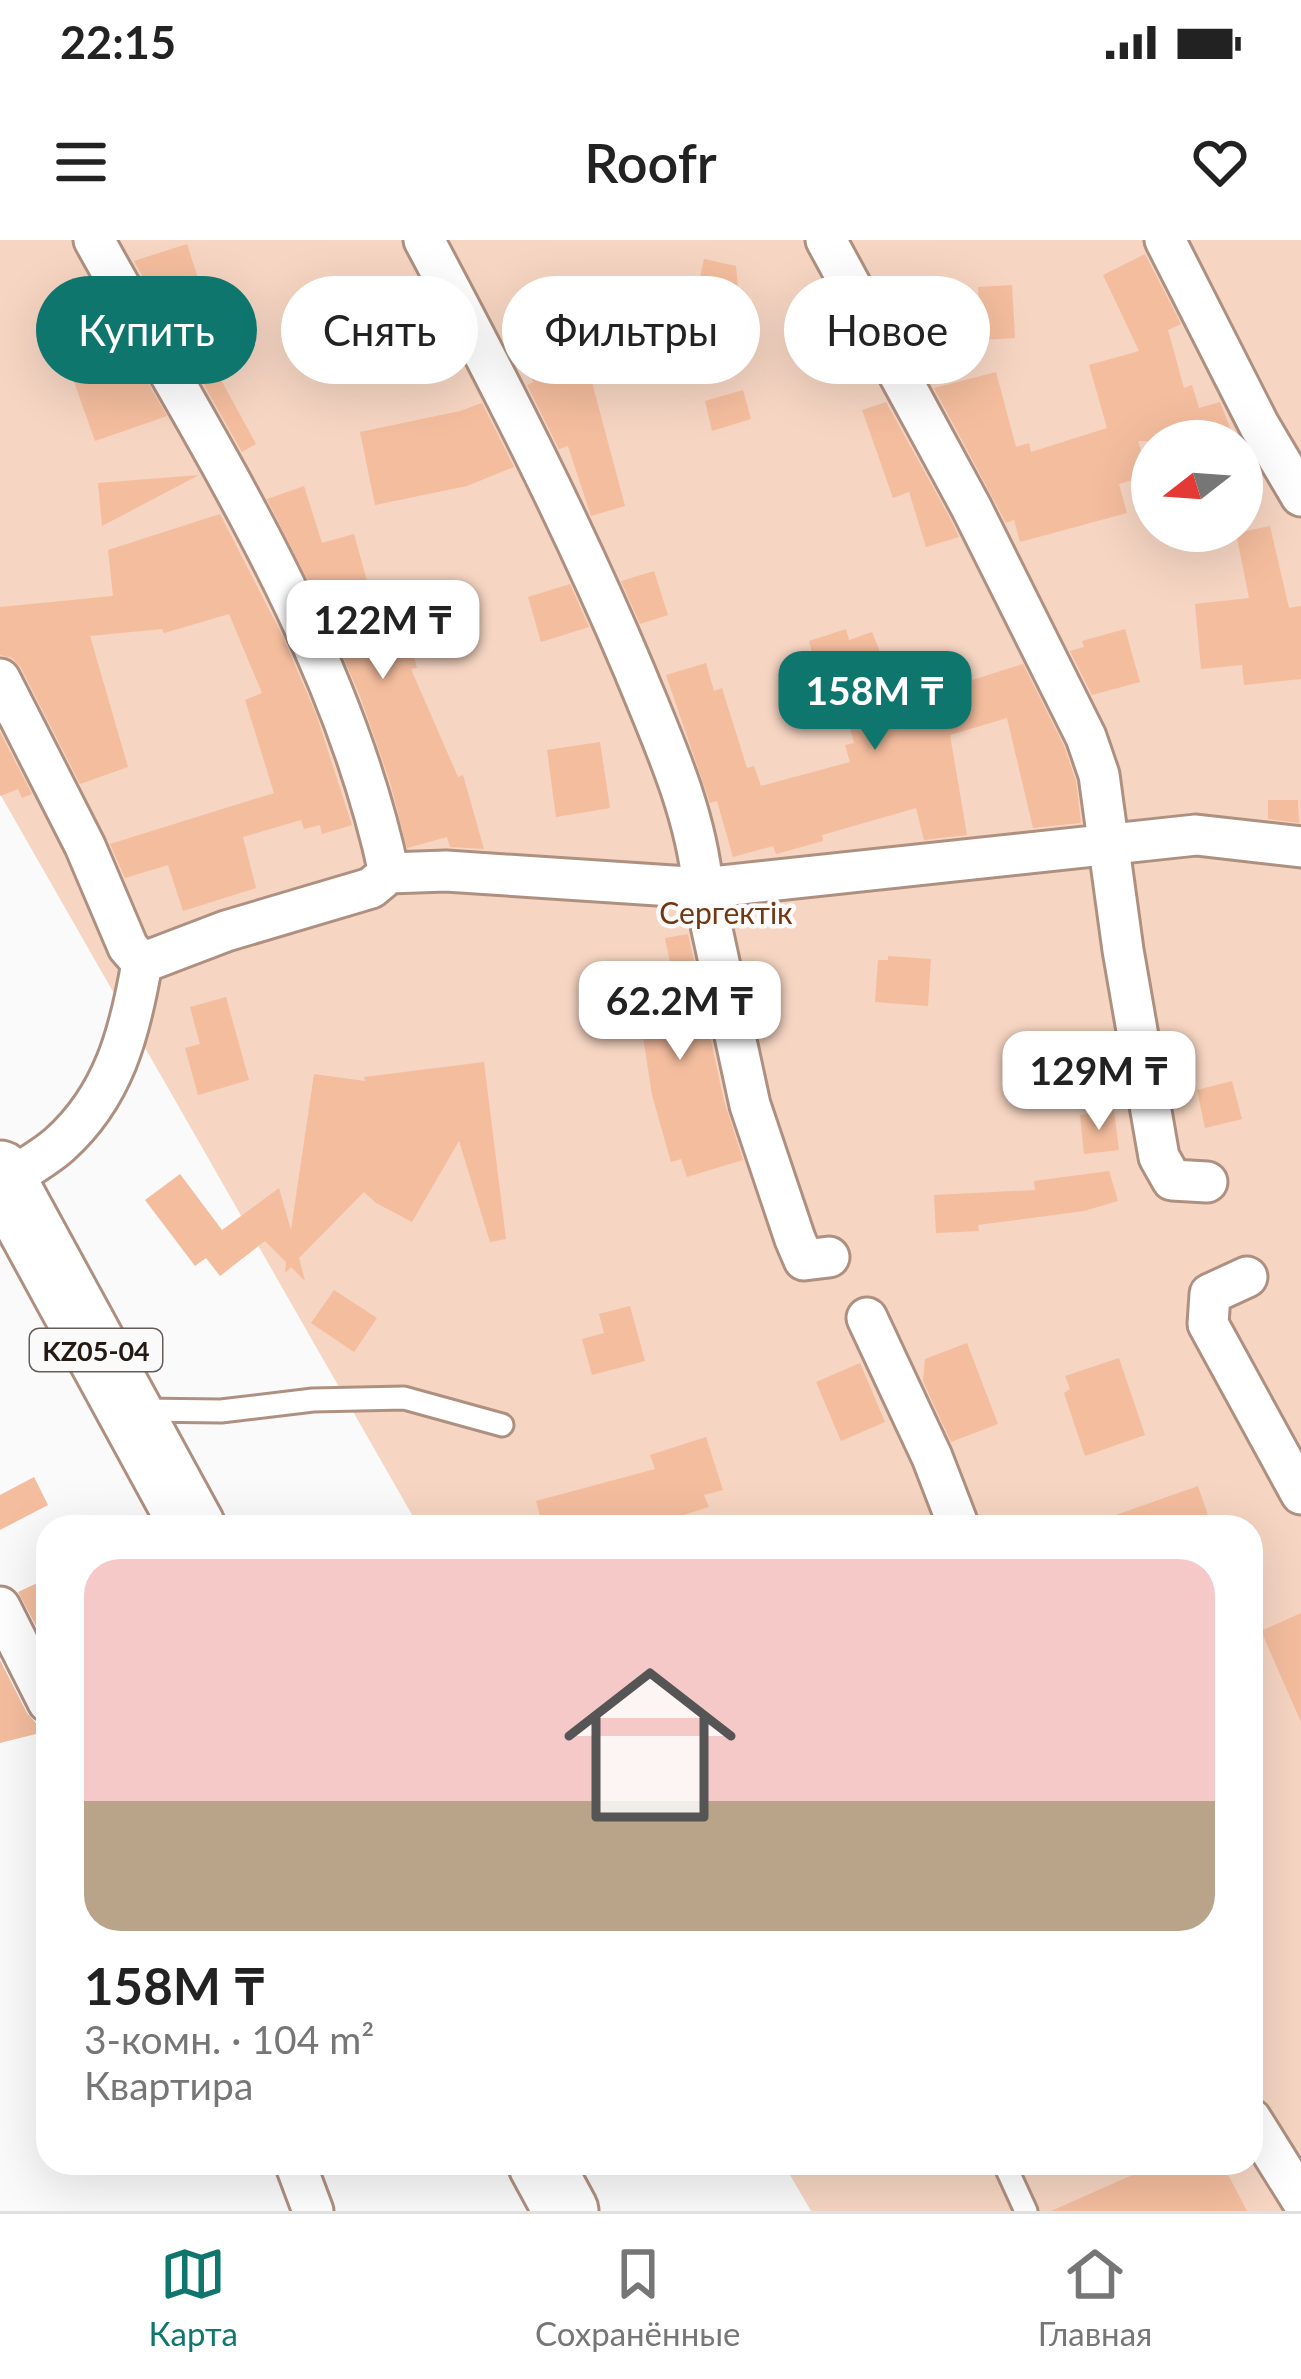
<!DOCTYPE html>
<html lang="ru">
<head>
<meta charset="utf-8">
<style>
  :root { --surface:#fff; --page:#f6f6f6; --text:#222; --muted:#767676; --line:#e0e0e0; --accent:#0f766e }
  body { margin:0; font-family:Lato,sans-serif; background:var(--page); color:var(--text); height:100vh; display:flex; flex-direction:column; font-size:45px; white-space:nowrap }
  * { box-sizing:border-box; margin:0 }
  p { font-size:39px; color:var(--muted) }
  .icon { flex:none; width:66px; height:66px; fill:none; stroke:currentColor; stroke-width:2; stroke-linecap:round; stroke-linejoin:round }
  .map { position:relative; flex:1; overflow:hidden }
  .details { position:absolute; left:36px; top:1275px; width:1227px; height:660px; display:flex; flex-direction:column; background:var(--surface); border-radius:36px; box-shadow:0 12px 48px #0002 }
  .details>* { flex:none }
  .guide { position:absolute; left:36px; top:36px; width:1230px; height:108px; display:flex; gap:24px }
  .needle { width:78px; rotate:253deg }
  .fabs { position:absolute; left:1131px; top:180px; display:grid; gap:24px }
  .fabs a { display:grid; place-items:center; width:132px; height:132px; border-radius:50%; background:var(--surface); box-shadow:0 12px 48px #0002; font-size:60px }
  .price { position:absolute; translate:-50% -102px; padding:0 27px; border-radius:24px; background:#fff; color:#222; font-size:39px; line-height:78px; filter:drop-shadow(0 3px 6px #0008) }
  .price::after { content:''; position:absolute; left:50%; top:72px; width:36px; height:27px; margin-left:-18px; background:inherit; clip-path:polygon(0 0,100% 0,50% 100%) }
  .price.active { background:var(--accent); color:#fff }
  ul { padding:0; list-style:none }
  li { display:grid; align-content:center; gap:24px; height:636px; padding:0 48px }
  li span { display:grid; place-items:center; height:372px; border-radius:36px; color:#555 }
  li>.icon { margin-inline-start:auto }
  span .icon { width:216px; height:216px; fill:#fffc; stroke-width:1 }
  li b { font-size:51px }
  .tag { padding:0 42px; border-radius:54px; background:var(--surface); box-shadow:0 12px 48px #0002; font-size:42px; line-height:108px }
  .tag.active { background:var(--accent); color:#fff }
  .status { display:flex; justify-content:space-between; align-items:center; height:84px; padding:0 60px; background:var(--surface); direction:ltr }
  .status svg { height:33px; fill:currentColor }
  header { display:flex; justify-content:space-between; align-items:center; height:156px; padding:0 48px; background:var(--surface); font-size:54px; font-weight:600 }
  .dock { display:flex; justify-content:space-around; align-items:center; height:168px; border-top:3px solid var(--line); background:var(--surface); font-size:33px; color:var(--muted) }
  .dock a { display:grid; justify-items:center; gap:6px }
  .dock .active { color:var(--accent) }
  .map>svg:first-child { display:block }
  .green { fill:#f6d5c2; fill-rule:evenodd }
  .building { fill:#f4bd9e }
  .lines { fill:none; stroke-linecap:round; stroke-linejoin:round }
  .lane-casing { stroke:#ae9080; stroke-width:27 }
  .street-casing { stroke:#ae9080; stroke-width:45 }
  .primary-casing { stroke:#ae9080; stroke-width:69 }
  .lane { stroke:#fff; stroke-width:21 }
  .street { stroke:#fff; stroke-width:39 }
  .primary { stroke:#fff; stroke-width:63 }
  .labels { text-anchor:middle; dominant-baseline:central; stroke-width:9; stroke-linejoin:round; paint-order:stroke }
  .shield { fill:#fafafa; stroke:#645c58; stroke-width:3 }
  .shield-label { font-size:27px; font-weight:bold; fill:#241913 }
  .park-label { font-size:30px; fill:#703710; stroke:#fafafa }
</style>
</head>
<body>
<div class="status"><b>22:15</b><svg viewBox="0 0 49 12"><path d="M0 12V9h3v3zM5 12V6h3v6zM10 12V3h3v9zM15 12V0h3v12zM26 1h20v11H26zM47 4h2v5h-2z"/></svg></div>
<header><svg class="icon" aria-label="menu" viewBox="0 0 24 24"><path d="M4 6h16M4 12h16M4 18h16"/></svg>Roofr<svg class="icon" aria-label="heart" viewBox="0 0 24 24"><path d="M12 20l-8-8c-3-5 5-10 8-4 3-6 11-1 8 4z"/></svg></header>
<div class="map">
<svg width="1301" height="1971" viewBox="0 0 1301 1971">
  <rect width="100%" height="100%" fill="#fafafa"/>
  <path class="green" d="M0,0h1301v1971h-490l-28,-48h468v-636h-832l-419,-733zM1152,201h90v90h-90z"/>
  <path class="building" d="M187,4l25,77 27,-7 11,44 -36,9 42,77 -14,8 -108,-191z
    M1145,14l36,70 -13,6 16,58 8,-3 7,23 21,-6 12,31 -30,8h-64l11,34 -30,9 8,29 -107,29 -6,-22 -8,3 -72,-135 62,-16 20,75 13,-4 2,9 76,-24 -18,-63 50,-14 -36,-76z
    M704,19l32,7 4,42 -46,-2z
    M1012,45l3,53 -34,2 -3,-53z
    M101,61l66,115 -72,25 -39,-110 -2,-25z
    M572,71l22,58 -5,2 36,135 -34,10 -23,-70 -9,3 -32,-64 6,-3 -18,-50z
    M743,150l8,29 -39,12 -7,-30z
    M886,162l64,116 9,19 -33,10 -17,-55 -16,6 -31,-88z
    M482,163l32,64 -47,19 -92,19 -15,-73 100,-21z
    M199,235l-97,51 -4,-43z
    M304,246l18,57 32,-9 20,72 19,-5 3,14 5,-1 16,54 -6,1 47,108 5,-2 21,74 -34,-2 -3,-10 -40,11 -17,-66 -30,-86 -35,-81 -58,-116z
    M220,274l62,121 34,79 36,111 -30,9 -2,-9 -16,4 -3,-9 -58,17 13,51 -73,23 -15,-46 -43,13 -15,-34 164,-51 -29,-93 17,-7 -33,-79 -65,19 -2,-4 -72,7 38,131 -48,17 -59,-116 -9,-10 -12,-3v-48l113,-11 -5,-46z
    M1270,286l19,82 12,-2v73l-57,6 -2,-20 -41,4 -6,-65 54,-6 -13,-65z
    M654,331l14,44 -28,9 -19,-43z
    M570,344l19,43 -48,15 -13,-45z
    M846,389l3,11 23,-8 20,50 8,-2 6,21 117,-37 41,82 12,35 5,42 -48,5 -26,-110 -57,17 17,100 -43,5 -8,-32 -94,27 1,6 -47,13 -3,-8 -40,11 -16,-56 -7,2 -44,-128 40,-12 8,28 8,-3 25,80 7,-2 7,20 89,-24 -5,-17 9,-2 -18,-68 -17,5 -10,-39z
    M1125,389l15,53 -48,13 -22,-44 14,-4 -2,-6z
    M0,492l32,62 -10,4 -4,-9 -18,7z
    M600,502l10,66 -54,9 -9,-67z
    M1268,560h30l1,23 -31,-4z
    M688,694l36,167 19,59 -56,17 -6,-18 -10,3 -19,-67 -12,-78h-40l-1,-31 76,1 -10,-49z
    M888,716l43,3 -3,47 -53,-4 3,-42h10z
    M226,757l23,83 -51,15 -13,-47 15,-4 -10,-37z
    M484,822l22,177 -16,3 -31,-101 -47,81 -36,-19 -12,-11 -65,66 6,23 -14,-14 -6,6 1,-11 -21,-21 -45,35 -14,-18 -11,8 -50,-66 35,-26 42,56 57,-42 12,42 23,-156 51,7 -1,-4z
    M1232,841l10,38 -37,9 -8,-38z
    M1114,871l5,39 -35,4 -4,-39z
    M1109,931l9,30 -34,10 -106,14 1,6 -43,2 -2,-38 101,-5 -1,-9z
    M334,1050l43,28 -23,34 -43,-29z
    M630,1066l15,55 -53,14 -10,-36 22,-6 -5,-19z
    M967,1103l31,81 -47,18 -28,-61 2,-22z
    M1119,1118l26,77 -60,21 -21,-63 6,-4 -5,-13z
    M860,1123l25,59 -44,19 -25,-59z
    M706,1197l17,53 -19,5 5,12 -64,20h-102l-7,-26 119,-32 -5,-14z
    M34,1237l14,28 -48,25v-35z
    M1198,1246l14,41h-115l-1,-5z
    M48,1338v71l-30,-57z
    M1301,1373v109l-40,-91z
    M0,1420l27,53 9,10 12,3v5l-48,12z
    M1132,1923h90l25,48h-196l86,-38z"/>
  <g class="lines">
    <g class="lane-casing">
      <path id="lane" d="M140,1170l81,1 92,-11 91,-2 98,27
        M1004,1923l22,48"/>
    </g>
    <g class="street-casing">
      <path id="street" d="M94,0c112,203 246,403 295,633
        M424,0c75,141 148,283 210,430 29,71 62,142 69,218l493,-53 105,12
        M826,0l145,267 115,230 13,38 24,175 36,207 13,23 35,2
        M1165,0l94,185 42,71
        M0,439l85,167 43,101 14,16
        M5,942c17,-12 38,-23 54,-37 55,-49 71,-113 83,-182l84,-32 145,-43 18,-15 57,-2 257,17 47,217 45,134 9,21 25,-3
        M1247,1037l-37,17 -2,30 93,170
        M867,1078l65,139 27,70
        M0,1367l48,95
        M1251,1879l50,80
        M295,1923l18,48"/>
    </g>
    <g class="primary-casing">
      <path id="primary" d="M0,933l193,354
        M540,1923l26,48"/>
    </g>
    <use href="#lane" class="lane"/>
    <use href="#street" class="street"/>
    <use href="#primary" class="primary"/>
  </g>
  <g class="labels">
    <rect class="shield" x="30" y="1089" width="132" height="42" rx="9"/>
    <g class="shield-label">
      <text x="96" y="1110">KZ05-04</text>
    </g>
    <g class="park-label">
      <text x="726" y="672">Сергектік</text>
    </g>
  </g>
</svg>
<div class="fabs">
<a><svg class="needle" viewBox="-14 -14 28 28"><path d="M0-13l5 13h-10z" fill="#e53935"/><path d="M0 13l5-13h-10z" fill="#767676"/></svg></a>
</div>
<b class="price" style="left:383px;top:442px">122M ₸</b>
<b class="price active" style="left:875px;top:513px">158M ₸</b>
<b class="price" style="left:680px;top:823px">62.2M ₸</b>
<b class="price" style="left:1099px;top:893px">129M ₸</b>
<div class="guide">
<a class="tag active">Купить</a>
<a class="tag">Снять</a>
<a class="tag">Фильтры</a>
<a class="tag">Новое</a>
</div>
<section class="details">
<ul>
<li><span style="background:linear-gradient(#f6c9c9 65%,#b9a48a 0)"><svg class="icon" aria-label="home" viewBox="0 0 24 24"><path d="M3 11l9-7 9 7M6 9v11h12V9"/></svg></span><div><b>158M ₸</b><p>3-комн. · 104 m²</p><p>Квартира</p></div></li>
</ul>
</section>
</div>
<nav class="dock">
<a class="active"><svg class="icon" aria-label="map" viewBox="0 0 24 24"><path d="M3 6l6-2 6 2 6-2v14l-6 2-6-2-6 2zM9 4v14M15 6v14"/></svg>Карта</a>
<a><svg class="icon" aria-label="saved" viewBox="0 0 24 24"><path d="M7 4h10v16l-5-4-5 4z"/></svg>Сохранённые</a>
<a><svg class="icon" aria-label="home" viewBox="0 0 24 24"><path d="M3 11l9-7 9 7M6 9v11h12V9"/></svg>Главная</a>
</nav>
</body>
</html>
